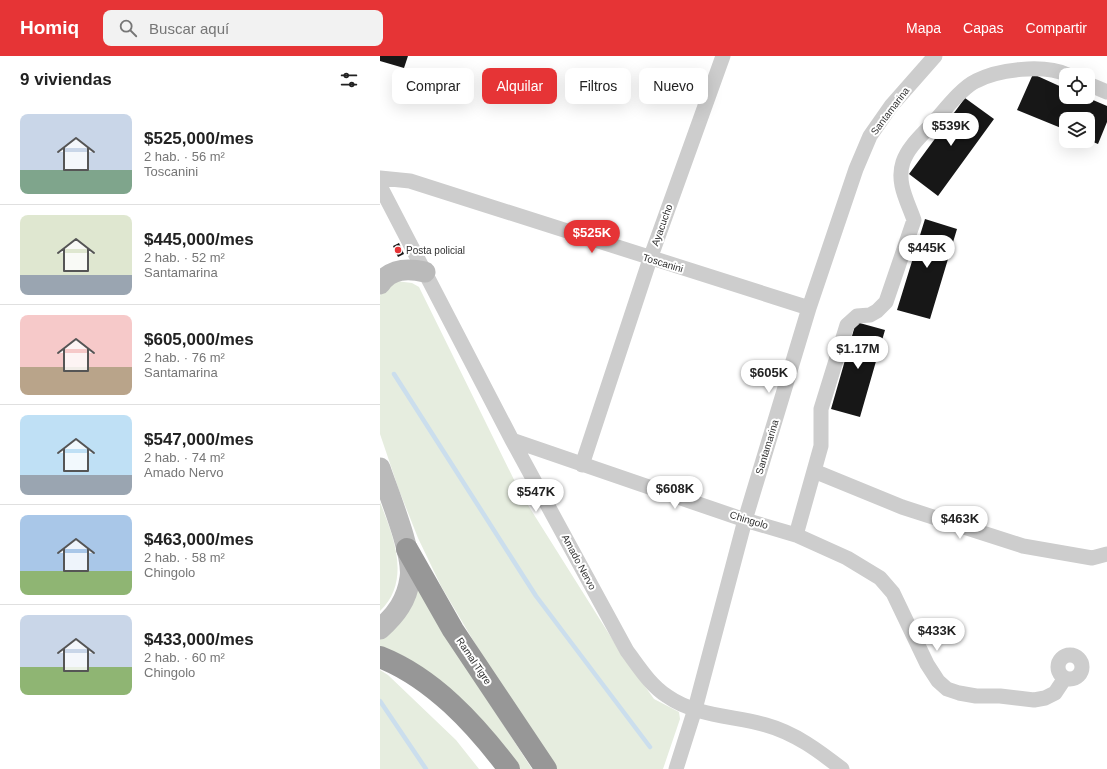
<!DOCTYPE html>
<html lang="es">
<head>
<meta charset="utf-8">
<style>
  :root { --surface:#fff; --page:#f2f2f2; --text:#222; --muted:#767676; --line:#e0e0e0; --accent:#e63436 }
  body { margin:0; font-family:Helvetica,sans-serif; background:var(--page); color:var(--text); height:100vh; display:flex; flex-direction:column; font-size:15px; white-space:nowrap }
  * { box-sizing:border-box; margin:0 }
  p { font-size:13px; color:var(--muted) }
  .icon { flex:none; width:22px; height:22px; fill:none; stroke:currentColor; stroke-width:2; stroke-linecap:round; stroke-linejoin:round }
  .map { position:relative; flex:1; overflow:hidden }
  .side { display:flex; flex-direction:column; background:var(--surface); width:380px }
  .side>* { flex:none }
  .hud { position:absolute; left:12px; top:12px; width:380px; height:36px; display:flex; gap:8px }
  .buttons { position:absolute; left:679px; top:12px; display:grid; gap:8px }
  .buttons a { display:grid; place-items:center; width:36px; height:36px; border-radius:8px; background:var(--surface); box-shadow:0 4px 16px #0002; font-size:20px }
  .price { position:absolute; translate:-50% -34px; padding:0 9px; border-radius:14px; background:#fff; color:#222; font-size:13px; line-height:26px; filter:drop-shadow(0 1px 2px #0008) }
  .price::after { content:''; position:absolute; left:50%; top:24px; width:12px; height:9px; margin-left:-6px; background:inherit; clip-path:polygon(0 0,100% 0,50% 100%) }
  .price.active { background:var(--accent); color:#fff }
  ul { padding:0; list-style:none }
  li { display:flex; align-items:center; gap:12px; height:100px; padding:0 20px }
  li+li { border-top:1px solid var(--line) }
  li span { display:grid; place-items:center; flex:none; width:112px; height:80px; border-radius:8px; color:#555 }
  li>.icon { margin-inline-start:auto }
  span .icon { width:48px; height:48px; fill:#fffc; stroke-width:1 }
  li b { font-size:17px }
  h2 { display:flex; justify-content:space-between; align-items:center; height:48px; padding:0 20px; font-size:17px }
  .pill { padding:0 14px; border-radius:8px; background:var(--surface); box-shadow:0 4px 16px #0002; font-size:14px; line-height:36px }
  .pill.active { background:var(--accent); color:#fff }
  header { display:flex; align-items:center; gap:24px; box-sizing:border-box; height:56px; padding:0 20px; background:var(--accent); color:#fff }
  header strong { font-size:19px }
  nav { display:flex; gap:22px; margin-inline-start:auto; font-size:14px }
  .search { width:280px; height:36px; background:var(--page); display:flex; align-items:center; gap:10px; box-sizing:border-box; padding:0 14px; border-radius:8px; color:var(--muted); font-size:15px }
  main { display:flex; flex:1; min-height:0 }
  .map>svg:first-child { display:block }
  .green { fill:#e6eddf }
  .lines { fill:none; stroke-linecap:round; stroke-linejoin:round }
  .stream { stroke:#cbdeed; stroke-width:4.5 }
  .building { fill:#171717 }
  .street { stroke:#cdcdcd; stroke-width:15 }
  .secondary { stroke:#bababa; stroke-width:21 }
  .highway { stroke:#979797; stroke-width:22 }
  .poi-dot { fill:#e63436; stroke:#fff; stroke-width:1.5 }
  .labels { text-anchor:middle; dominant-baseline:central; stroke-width:4; stroke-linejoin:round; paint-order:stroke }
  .street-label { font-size:10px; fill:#303030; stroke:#fff }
  .poi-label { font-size:10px; fill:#303030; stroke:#fff; text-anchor:start }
</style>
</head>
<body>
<header>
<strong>Homiq</strong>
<div class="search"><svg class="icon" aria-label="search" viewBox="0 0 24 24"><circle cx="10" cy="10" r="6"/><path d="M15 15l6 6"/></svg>Buscar aquí</div>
<nav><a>Mapa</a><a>Capas</a><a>Compartir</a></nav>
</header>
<main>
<section class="side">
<h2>9 viviendas<svg class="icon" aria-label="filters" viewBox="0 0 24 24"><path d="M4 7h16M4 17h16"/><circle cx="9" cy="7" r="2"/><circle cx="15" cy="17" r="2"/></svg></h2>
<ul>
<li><span style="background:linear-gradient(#c9d6e8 70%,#7fa58c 0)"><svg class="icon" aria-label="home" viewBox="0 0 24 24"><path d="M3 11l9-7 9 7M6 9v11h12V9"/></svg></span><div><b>$525,000/mes</b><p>2 hab. · 56 m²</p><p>Toscanini</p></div></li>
<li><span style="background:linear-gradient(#dfe7d0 75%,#9aa5b1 0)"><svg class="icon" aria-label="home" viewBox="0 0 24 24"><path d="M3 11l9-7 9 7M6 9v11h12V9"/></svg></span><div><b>$445,000/mes</b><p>2 hab. · 52 m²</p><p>Santamarina</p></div></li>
<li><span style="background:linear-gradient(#f6c9c9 65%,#b9a48a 0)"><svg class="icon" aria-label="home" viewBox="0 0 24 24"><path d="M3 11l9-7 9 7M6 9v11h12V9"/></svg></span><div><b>$605,000/mes</b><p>2 hab. · 76 m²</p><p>Santamarina</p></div></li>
<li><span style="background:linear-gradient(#bfe0f5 75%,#9aa5b1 0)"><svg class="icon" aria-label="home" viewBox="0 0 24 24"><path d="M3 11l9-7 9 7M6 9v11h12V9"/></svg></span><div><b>$547,000/mes</b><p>2 hab. · 74 m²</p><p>Amado Nervo</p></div></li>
<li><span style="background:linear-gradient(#a9c7e8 70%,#8fb573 0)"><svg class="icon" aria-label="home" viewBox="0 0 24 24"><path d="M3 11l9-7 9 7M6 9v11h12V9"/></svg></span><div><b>$463,000/mes</b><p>2 hab. · 58 m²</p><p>Chingolo</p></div></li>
<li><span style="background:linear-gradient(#c9d6e8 65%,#8fb573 0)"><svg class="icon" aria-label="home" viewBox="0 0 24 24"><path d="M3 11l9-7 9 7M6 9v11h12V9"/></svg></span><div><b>$433,000/mes</b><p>2 hab. · 60 m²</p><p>Chingolo</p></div></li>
</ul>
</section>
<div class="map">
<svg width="727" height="713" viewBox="0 0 727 713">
  <rect width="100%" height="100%" fill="#fff"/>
  <path class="green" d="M16,225l16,2 7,4 102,207 100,159 33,46 25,13 1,7 -17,50h-107l-60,-90 -55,-93 -23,-48 -19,-48 -19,-56v-138l4,-9z
    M0,446c13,34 32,78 0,109z
    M34,525l18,33 100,155h-14l-89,-95 -25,-18 -24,-8v-12z
    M0,614l8,5 68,65 23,29h-99z"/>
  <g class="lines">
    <path class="stream" d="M14,318l142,222 114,151
      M0,645l46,68"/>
  </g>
  <path class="building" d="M0,0h28l-4,12 -24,-7z
    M653,18l33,15v8h20l21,9v16l-9,22 -10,-4v-21h-22v11l-49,-20z
    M585,42l29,21 -56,77 -29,-22z
    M545,163l32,10 -27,90 -33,-9z
    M19,187l5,11 -6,3 -5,-11z
    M476,266l29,8 -25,87 -29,-8z"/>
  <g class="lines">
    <path class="street" d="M708,28l19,8
      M0,122l30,3 399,127
      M0,130l132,254 115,211c12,16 23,34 40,45 28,20 67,20 99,29 29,8 53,26 76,44
      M132,384l233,80 51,15 51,23 33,20 13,15 34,71 11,17 9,8 12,4 17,3h24l34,4 11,-2 10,-5 10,-15
      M202,409l68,-206 73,-203
      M434,415l88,36 121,39 69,12 15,-4
      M416,479l25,-89v-37l26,-84 10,-9 13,-1 7,-4 9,-9 28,-82c-6,-18 -18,-37 -11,-58 5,-15 19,-27 30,-39 11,-12 28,-35 43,-42 23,-12 68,-17 92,-6
      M678 611a12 12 0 1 1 24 0a12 12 0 1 1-24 0Z
      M296,713l19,-60 50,-189 64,-212 47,-139 14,-33 21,-30 44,-50"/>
    <path class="secondary" d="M0,228c11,-16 28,-16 45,-12
      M0,412c8,24 34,87 30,110 -3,22 -14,37 -30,51"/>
    <path class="highway" d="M27,493l46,81 93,139
      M0,601c53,21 95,67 129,112"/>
  </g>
  <circle class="poi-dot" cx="18" cy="194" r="4"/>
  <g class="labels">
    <g class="street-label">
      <text transform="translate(510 55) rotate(-53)">Santamarina</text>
      <text transform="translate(282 169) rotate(-70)">Ayacucho</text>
      <text transform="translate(283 207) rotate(17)">Toscanini</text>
      <text transform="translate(387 391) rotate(-73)">Santamarina</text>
      <text transform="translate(369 464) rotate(17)">Chingolo</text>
      <text transform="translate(199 506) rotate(62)">Amado Nervo</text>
      <text transform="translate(94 605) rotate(56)">Ramal Tigre</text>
    </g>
    <g class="poi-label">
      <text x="26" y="194">Posta policial</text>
    </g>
  </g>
</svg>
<div class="buttons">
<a><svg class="icon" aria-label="locate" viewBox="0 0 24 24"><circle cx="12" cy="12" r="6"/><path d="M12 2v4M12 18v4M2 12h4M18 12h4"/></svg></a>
<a><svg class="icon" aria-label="layers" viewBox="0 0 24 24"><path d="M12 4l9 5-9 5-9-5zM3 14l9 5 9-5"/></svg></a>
</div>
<b class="price" style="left:571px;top:91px">$539K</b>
<b class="price active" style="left:212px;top:198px">$525K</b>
<b class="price" style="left:547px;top:213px">$445K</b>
<b class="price" style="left:478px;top:314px">$1.17M</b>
<b class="price" style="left:389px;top:338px">$605K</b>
<b class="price" style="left:295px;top:454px">$608K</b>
<b class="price" style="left:156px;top:457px">$547K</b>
<b class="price" style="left:580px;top:484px">$463K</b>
<b class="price" style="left:557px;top:596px">$433K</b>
<div class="hud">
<a class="pill">Comprar</a>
<a class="pill active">Alquilar</a>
<a class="pill">Filtros</a>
<a class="pill">Nuevo</a>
</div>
</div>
</main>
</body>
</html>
